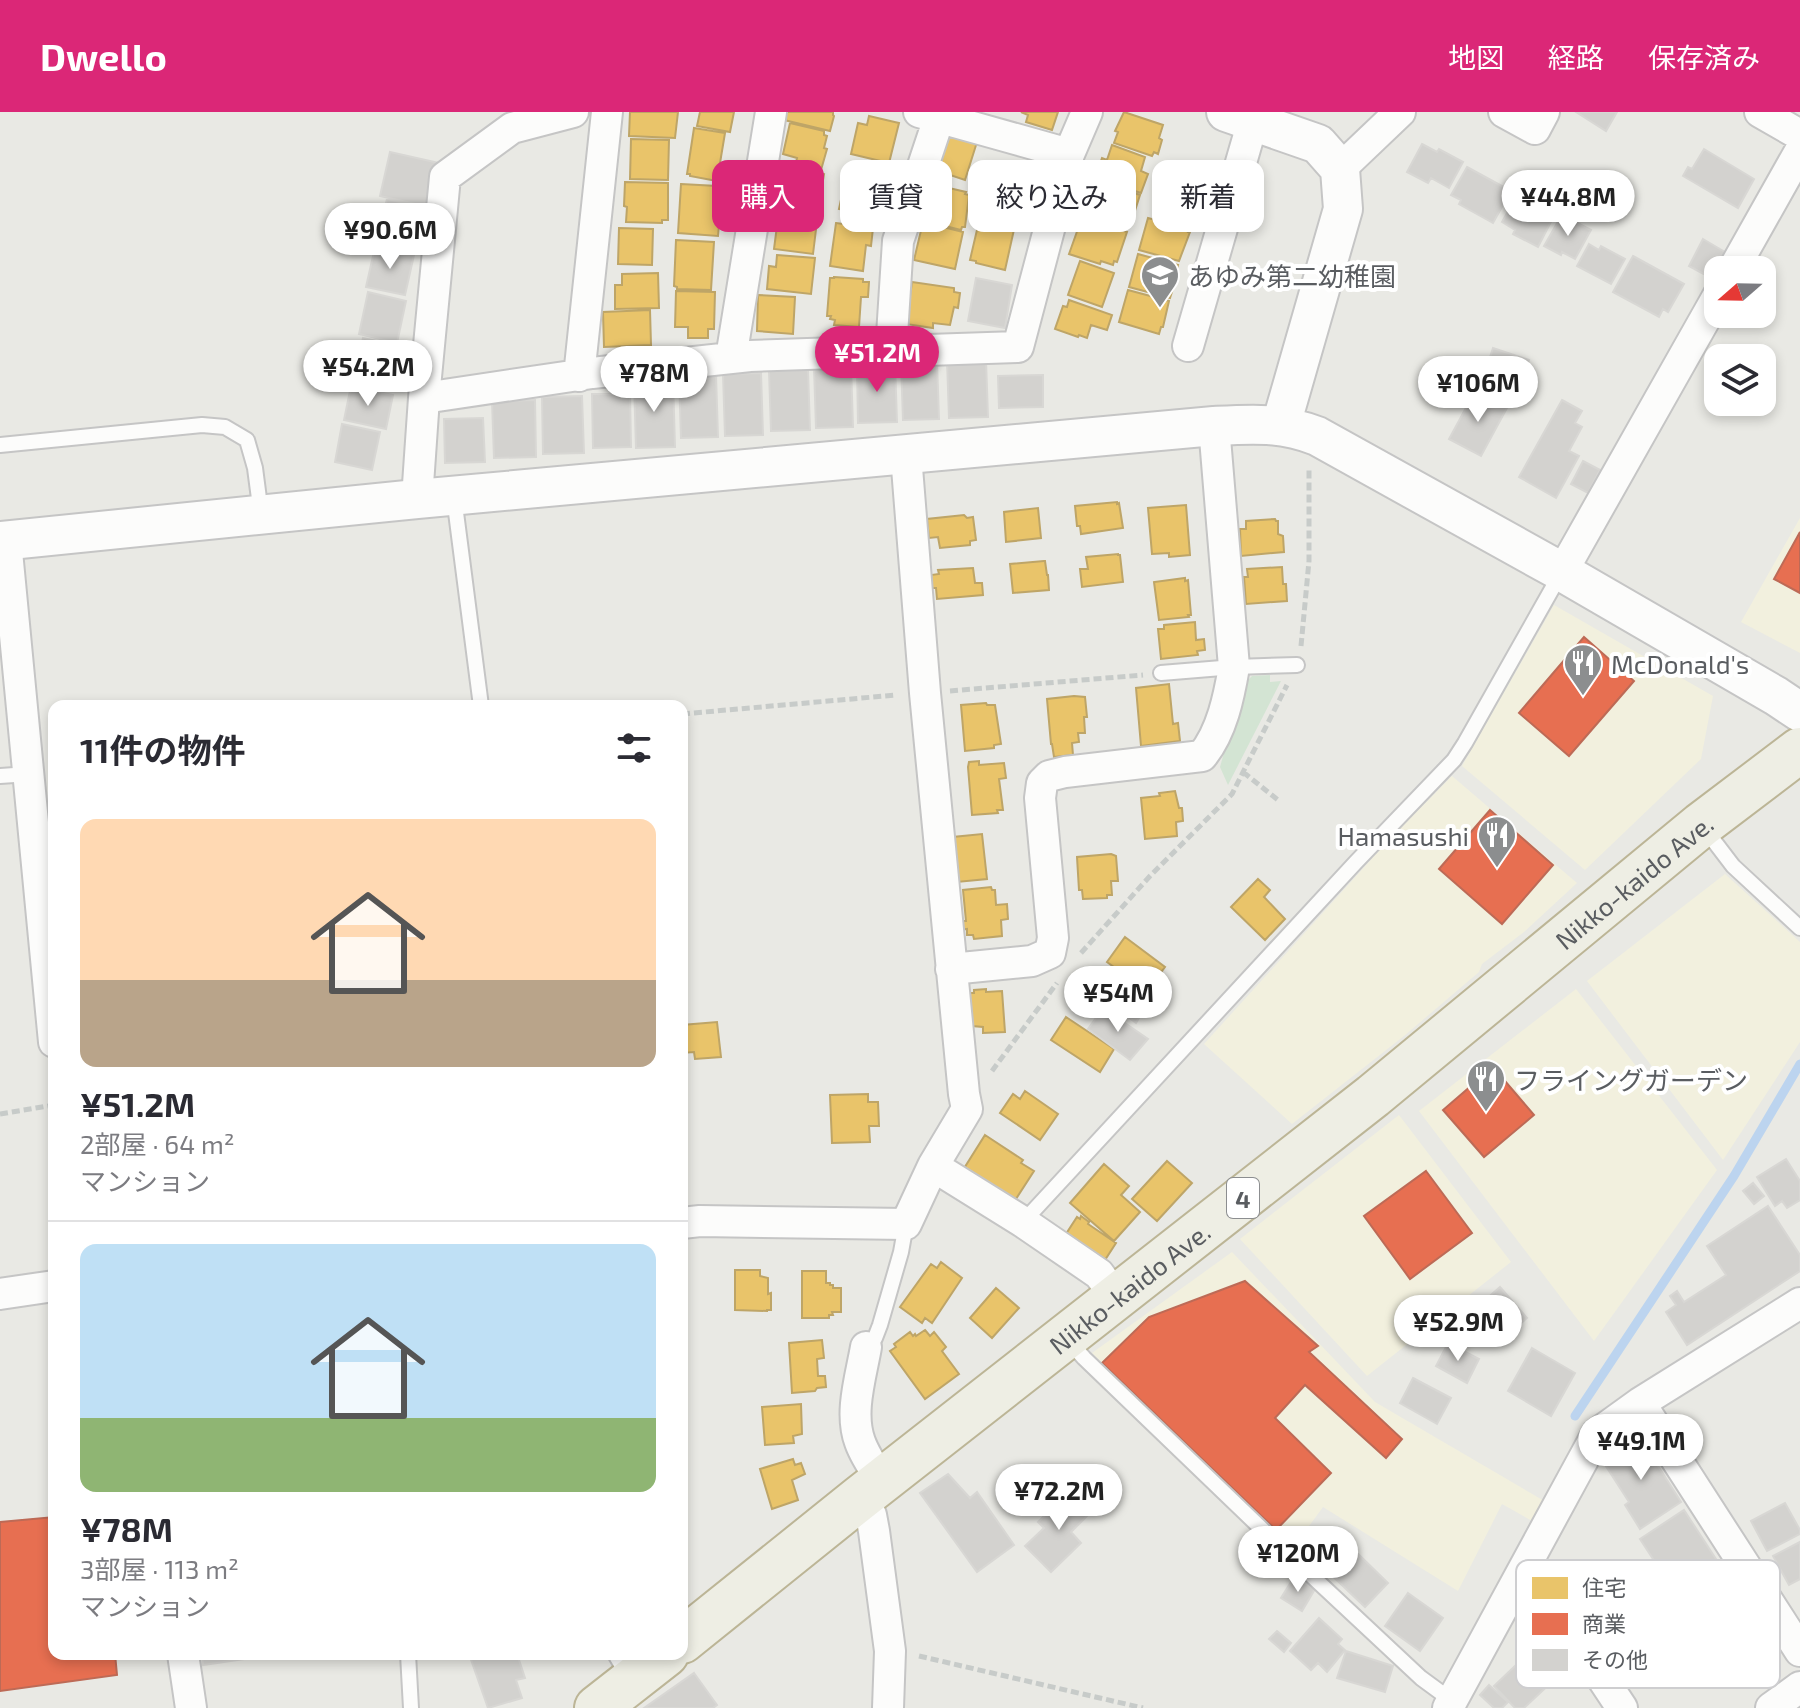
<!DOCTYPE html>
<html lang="ja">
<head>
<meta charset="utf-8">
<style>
  :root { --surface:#fff; --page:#f7f7f7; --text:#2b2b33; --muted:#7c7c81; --line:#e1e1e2; --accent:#db2777 }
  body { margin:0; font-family:"Exo 2","Noto Sans JP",sans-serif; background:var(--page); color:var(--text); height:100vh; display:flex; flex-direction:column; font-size:30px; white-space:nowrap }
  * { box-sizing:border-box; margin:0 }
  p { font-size:26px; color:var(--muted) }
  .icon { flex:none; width:44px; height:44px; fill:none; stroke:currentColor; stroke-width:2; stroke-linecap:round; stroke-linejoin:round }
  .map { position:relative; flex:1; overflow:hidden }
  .side { position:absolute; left:48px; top:588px; width:640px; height:960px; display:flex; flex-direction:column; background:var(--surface); border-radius:16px; box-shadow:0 4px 12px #0003 }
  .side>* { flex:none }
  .hud { position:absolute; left:712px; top:48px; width:760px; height:72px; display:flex; gap:16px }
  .needle { width:52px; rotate:250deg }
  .controls { position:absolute; left:1704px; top:144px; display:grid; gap:16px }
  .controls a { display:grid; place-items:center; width:72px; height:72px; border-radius:16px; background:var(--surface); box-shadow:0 4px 12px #0003; font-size:40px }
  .price { position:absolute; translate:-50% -68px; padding:0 18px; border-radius:28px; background:#fff; color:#222; font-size:26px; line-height:52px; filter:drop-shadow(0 2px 4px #0008) }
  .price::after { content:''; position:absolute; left:50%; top:48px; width:24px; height:18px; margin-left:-12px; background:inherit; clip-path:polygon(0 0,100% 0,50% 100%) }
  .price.on { background:var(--accent); color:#fff }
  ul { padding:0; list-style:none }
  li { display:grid; align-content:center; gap:16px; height:424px; padding:0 32px }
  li+li { border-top:2px solid var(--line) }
  li span { display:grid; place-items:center; height:248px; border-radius:16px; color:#555 }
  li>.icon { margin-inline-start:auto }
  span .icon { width:144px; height:144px; fill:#fffc; stroke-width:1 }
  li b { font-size:34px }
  h2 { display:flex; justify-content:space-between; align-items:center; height:96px; padding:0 32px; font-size:34px }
  .tag { padding:0 28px; border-radius:16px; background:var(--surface); box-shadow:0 4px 12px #0003; font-size:28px; line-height:72px }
  .tag.on { background:var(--accent); color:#fff }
  header { display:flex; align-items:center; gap:48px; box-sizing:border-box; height:112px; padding:0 40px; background:var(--accent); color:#fff }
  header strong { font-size:38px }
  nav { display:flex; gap:44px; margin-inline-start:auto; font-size:28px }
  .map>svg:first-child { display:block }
  .commercial { fill:#f2f0de }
  .green { fill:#d3e4d3 }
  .homes { fill:#e9c46a; stroke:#bea567; stroke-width:2 }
  .shops { fill:#e76f51; stroke:#bd6a56; stroke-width:2 }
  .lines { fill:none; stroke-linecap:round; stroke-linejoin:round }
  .stream { stroke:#bcd4ef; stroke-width:9 }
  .building { fill:#d3d2cf; stroke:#d8d7d4; stroke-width:2 }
  .service-casing { stroke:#c5c5c5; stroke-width:18 }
  .minor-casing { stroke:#c5c5c5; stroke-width:34 }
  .tertiary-casing { stroke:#c5c5c5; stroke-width:42 }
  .trunk-casing { stroke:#bcb596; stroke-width:48 }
  .path { stroke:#c7cbc9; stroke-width:5; stroke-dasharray:8 4; stroke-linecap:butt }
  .service { stroke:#fcfcfb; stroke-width:14 }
  .minor { stroke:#fcfcfb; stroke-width:30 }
  .tertiary { stroke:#fcfcfb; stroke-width:38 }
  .trunk { stroke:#eeeee4; stroke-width:44 }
  .labels { text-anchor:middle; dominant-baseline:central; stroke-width:8; stroke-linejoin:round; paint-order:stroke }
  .shield { fill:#fff; stroke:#8c8e90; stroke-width:2 }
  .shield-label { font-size:24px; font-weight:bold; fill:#5a5d61 }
  .poi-label { font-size:26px; fill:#5a5d61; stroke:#fff; text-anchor:start }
  .street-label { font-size:26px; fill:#5a5d61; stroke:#fff }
  .key { fill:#fff; stroke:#ceced0; stroke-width:2 }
  .key-label { font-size:22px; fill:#5a5d61 }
</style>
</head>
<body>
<header>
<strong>Dwello</strong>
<nav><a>地図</a><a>経路</a><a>保存済み</a></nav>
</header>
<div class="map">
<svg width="1800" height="1596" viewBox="0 0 1800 1596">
  <rect width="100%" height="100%" fill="#e9e9e4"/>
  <path class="commercial" d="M1800,406v135l-59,-31z
    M1554,493l159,91 -12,63 -116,111 -123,-104z
    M1452,664l125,107 -53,49 -42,32 -3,8 -75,64 -112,88 -88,-80 183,-202z
    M1725,762l75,68v100l-77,118 -136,-179z
    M1576,877l141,181 -123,171 -175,-230z
    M1399,1003l112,147 -144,114 -127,-137z
    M1232,1140l143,150 171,100 -12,20 -32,-18 -44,87 -135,-84 -30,41 -201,-195z"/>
  <path class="green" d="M1270,563v7l11,-1 -53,104 -8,-18 23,-82 9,-9z"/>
  <path class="homes" d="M630,0h48l-3,26 -46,-2z
    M700,0h34l-4,20 -33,-6z
    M786,0h47v3l1,1 -4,15 -46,-11z
    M1021,0h37l-6,18 -26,-8 2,-7z
    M1124,0l39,13 -4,13 3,2 -4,14 -4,-2 -2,4 -38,-13 4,-11 -3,-1z
    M869,4l30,7 -10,40 -38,-9 7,-31 9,2z
    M790,11l34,8v4l3,1 -3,12 3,1 -6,21 -25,-7 1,-5 -14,-4z
    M694,16l31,5 -8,48 -27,-5v-2h-3z
    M945,20l32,10 -12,38 -36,-12z
    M631,27l38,1 -1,40 -38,-1z
    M1112,33l33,12 -4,14 7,3 -7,19 -46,-15 7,-20 5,2z
    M1003,51l12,2 1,-2 21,5 -3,14h-3l-7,30 -38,-8 4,-19 7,2z
    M848,55l33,6 -8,43 -34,-7z
    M789,57l35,5 -6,36 -42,-7 3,-18 8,1z
    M625,70l43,1v37h-6v3l-36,-1 1,-15 -3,-1z
    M1100,70l40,13 -7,22 -8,-3 -4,11 -4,-1 -1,3 -35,-12 9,-27 7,2z
    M681,72l36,2v3h5l-4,47 -40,-3z
    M936,73l30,7 -1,2 4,1 -4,32h-3l-1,3 -40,-10 5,-32 9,2z
    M788,97l30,4 -5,41 -39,-5 3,-23h3v-4l6,1z
    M980,105l35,8 -10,45 -29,-7v-2l-6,-1z
    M1148,106l41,11 -1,3h2l-11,29 -40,-11z
    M923,110l40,10 -8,37 -41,-9z
    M1095,110l32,10 -10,30 -3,-1 -1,4 -12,-4 -1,3 -31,-10 10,-28 13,4z
    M836,111l37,5 -2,18 -5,-1 -3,26 -33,-5z
    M619,116l34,1 -1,36 -34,-1z
    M676,128l38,2 -3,48 -34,-1v-2l-3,-1z
    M1138,142l40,11 -2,7 2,1 -8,25 -41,-11z
    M777,143l38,3 -4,36 -44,-5 2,-23 7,1z
    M1080,149l34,12 -12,34 -34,-12z
    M658,161l1,35 -44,1v-24h7v-11z
    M834,165l29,2v3h6l-1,15h-7l-2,30 -25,-2 1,-5 -5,-1 1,-3h-4l3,-38h4z
    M912,170l42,6v4l6,1 -2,15 -4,-1 -4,18 -17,-2v5l-27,-4z
    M1128,178l41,11 -6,26h-2l-2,7 -40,-12z
    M676,179l39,1 -1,37h-6v9h-20v-11h-13z
    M758,183l37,2 -2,37 -36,-3z
    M1069,188l43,15 -5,15 -16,-5 -4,13 -8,-3 -1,2 -23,-8 8,-23 4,1z
    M650,198l1,35 -47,2 -1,-35z
    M1117,390v2l2,-1 4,25 -42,6 -1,-8h-3l-2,-20z
    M1186,393l4,50 -21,2v-4l-17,1 -4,-46z
    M1038,396l3,30 -35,4 -2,-30z
    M964,403l3,3 6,-1 3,23 -6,1v4l-30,3 -2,-11 -9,1 -2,-19z
    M1275,407l1,2h2v13l5,2 1,16 -43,4 -1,-27h6v-8z
    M1118,442v1h2l3,27 -41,5 -2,-18h8l-2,-12z
    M1044,449h1l2,14h1l1,15 -36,3 -3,-29z
    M1282,455l1,17h3l1,17 -41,3 -2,-27h4l-1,-8z
    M973,456l2,15h7l1,12 -46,4 -1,-11h-4l-1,-13 8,-1 -1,-4z
    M1185,466v3l3,-1 3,35h-3l1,2 -30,3 -5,-38z
    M1195,510l1,18 8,-1 1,11 -8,1 1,4 -37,4 -3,-30h6v-4z
    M1169,572l4,40 5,-1 2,18 -39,5 -5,-58z
    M1074,584l11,1 2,20h-3l1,16h-7l1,9 -7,1 1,12 -19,2 -2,-13h-1l-4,-45z
    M986,591l1,2h8l6,39 -7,1v3l-29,3 -4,-46z
    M979,649v4l25,-2 2,15 -7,1 4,31h-6l1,3 -26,2 -4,-48 1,-5z
    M1175,679l4,17h3l1,13 -7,1 1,14 -32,3 -4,-41 19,-2 -1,-3z
    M982,722l5,45 -30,3 -4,-45z
    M1111,742l5,2 2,25h-7l1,14h-5v3l-24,1 -1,-9h-3l-2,-33z
    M1258,767l12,11 -6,7 21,22 -20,21 -34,-33z
    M991,775l1,3h3l1,15 11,-1 1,15 -7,1 1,16 -28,3 -1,-4h-6v-6l-8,1 -1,-9h8l-3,-31z
    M1125,825l40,30 -18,24 -40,-29z
    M986,877v3l16,-1 3,41 -22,1v-6l-11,-1 -6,-33h8v-3z
    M1066,905l48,32 -14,23 -49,-32z
    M717,910l4,35 -26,2 -1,-7 -12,1v-28z
    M1025,979l33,23 -18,26 -40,-27 13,-19 7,5z
    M868,982v8h10l1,24h-10l1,16 -38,1 -2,-48z
    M985,1023l38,25 -2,3 13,8 -20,31 -51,-32z
    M1167,1049l25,22 -35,38 -25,-22z
    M1104,1052l25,22 -8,9 19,17 -26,29 -44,-38z
    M1081,1104l8,6 -1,2 28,19 -13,20 -39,-26 13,-20 3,2z
    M941,1150l21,16 -30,45 -7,-5 -3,5 -22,-16 31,-43 6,4z
    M735,1158h25v6l8,2v16l3,-1v17h-4v1l-32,-1z
    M802,1159h24v12h4v2h3v3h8v24h-9l1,3h-4v3h-27z
    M996,1176l23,20 -27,30 -22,-20z
    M925,1218l5,6 4,-4 12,15 -4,4 17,23 -34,25 -35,-48 6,-4 -2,-3 16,-12 3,4 2,-2 1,2z
    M822,1228l2,18 -7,1 1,17h7l1,11 -9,1 -2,3 -23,2 -3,-50z
    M801,1292l1,30 -9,2 1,7 -29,2 -3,-38z
    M793,1347l2,6 6,-2 4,11 -13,6 6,20 -26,9 -12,-40z"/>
  <path class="shops" d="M1800,420v61l-26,-14z
    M1584,525l50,44 -65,75 -50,-43z
    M1490,698l63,55 -51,59 -63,-55z
    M1493,955l41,48 -50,42 -41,-47z
    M1426,1059l46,62 -62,46 -46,-63z
    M1245,1169l73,65 -9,6 93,87 -16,19 -81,-73 -30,33 56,55 -55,57 -174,-167 47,-46z
    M54,1405v137h61l2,21 -117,16v-169z"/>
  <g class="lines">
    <path class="stream" d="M1575,1304l159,-240 66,-112"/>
  </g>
  <path class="building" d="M1576,0h41l-11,19z
    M1422,32l15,8 2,-3 24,13 -14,26 -18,-10 -3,5 -21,-11z
    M1704,37l50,30 -16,29 -55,-32 5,-9 4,2z
    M390,40l49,11 -10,44 -49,-11z
    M1467,55l44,24 -18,32 -34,-19 2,-4 -10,-5z
    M1516,85l37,21 -15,29 -25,-13 2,-4 -13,-8z
    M387,87l39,9 -8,42 -41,-9z
    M1560,106l10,6 2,-4 19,10 -16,29 -13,-7 -1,3 -17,-9z
    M1703,127l22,13 -16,25 -20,-11z
    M1589,132l10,6 2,-4 24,13 -14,25 -34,-18z
    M375,135l39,8 -9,40 -39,-8z
    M1633,144l51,28 -16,28 -5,-3 -4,8 -46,-25z
    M976,166l36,7 -7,43 -37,-7z
    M368,180l38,9 -9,42 -38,-9z
    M363,226l37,8 -9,43 -37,-8z
    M1493,236l36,12 -12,37 -36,-12z
    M947,248h39l2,57 -39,1z
    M937,250l2,57 -36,1 -2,-57z
    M895,252l2,58 -39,1 -1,-58z
    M851,254l2,61 -37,1 -2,-61z
    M808,258l2,60 -39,1 -2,-60z
    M761,261l2,62 -38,1 -2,-62z
    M716,263l2,62 -37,1 -2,-62z
    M1043,263v32l-44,1 -1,-32z
    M673,268l2,67 -39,1 -2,-67z
    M351,274l42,9 -7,34 -42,-9z
    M1475,279l32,17 -26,48 -32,-17z
    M592,282h38l1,53 -38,1z
    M582,284l2,57 -41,1 -1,-57z
    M535,288l1,57 -42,1 -2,-57z
    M1562,288l20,11 -7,12 7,4 -13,24 10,5 -23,42 -37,-21z
    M483,306l2,44 -40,1 -1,-44z
    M342,312l38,8 -8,38 -37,-8z
    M1583,349l17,9 -12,23 -17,-9z
    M1123,867l28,19 -15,25 -28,-22z
    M1103,896l45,31 -18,21 -42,-31z
    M1786,1047l14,22v19l-13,8 -5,-7 -7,5 -18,-29z
    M1753,1071l11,13 -10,8 -11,-13z
    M1768,1094l32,49v16l-113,74 -21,-33 10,-7 -6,-9 7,-5 7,11 42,-27 -19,-29z
    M1500,1175l27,31 -27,23 -26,-31z
    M1448,1231l31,16 -12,24 -31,-17z
    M1532,1236l43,25 -24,43 -43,-25z
    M1413,1266l38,20 -14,26 -37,-21z
    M1639,1324l42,66 -41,27 -15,-24 4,-3 -27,-42z
    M948,1362l22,24 7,-6 37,53 -37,27 -57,-79z
    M1069,1379l22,21 -20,20 10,11 -30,29 -26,-26 19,-18 -6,-6z
    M1785,1391l15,27v4l-33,17 -16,-30z
    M1684,1398l45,69 -44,29 -45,-69z
    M1800,1430v37l-11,6 -16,-29z
    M1350,1434l38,37 -23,24 -39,-37z
    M1294,1465l21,12 -13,22 -21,-13z
    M1408,1481l35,25 -23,33 -35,-25z
    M1319,1506l23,21 -4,5 7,6 -18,22 -9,-9 -7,7 -21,-19z
    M1277,1519l14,12 -7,9 -15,-13z
    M1543,1527l26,27 -45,42h-9l-21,-22z
    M1346,1539l47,15 -8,26 -48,-14z
    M202,1542h42l1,5 -42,6z
    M469,1542h48l8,24 -9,2 6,18 -34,10z
    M694,1561l23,32 -4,3h-69z
    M1489,1573l19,17 -6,6h-8l-14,-13z"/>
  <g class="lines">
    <g class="service-casing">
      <path id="service" d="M0,333l202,-20 23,2 22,13 8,28 6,46
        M454,385l27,209
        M1161,561l73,-6 63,-2
        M0,664l29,-2
        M1704,716l29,38 67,62
        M1023,1110l333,-360 98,-102 11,-17 96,-170
        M1068,1228l16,18 183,176 154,144 30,22
        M866,1235l9,-9 5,-13 21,-73 5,-28
        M408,1542l3,54
        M615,1542l14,24"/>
    </g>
    <g class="minor-casing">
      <path id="minor" d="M1504,0l31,17 9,-17
        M1760,0l40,23
        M1069,42l18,-42
        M1340,57l60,-57
        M1733,158l67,-119
        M1188,234l65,-225
        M891,239l7,-110 41,-123
        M731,246l40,-246
        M579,264l28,-264
        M424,286l168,-25 158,-17 268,-9 51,-193 -150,-42
        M906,343l19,238 39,401 3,15 -34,57
        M417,387l7,-101 21,-221 67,-49 61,-16
        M6,429l48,501
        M1562,460l156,-276
        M951,857l81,-8 18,-8 3,-15 -13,-140 2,-15 7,-7 16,-4 137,-16c20,-24 27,-60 32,-89l-20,-241
        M682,1111l18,-2 206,3 27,-58 90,56 76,52 17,23
        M0,1182l54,-8
        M866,1235c-5,29 -17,66 -6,95 5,14 14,27 22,39
        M1640,1291l160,248
        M860,1386l11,17 3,16 16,120 -2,57
        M1524,1457l15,14 83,125
        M183,1542l8,54
        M1448,1596l149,-274 43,-31 160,-100
        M1771,1596l29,-21"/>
    </g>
    <g class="tertiary-casing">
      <path id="tertiary" d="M1226,0l92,32 22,25 3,40 -62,216
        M0,429l417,-42 797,-73c38,-2 67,-4 103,10l245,136 214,124 24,16"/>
    </g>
    <g class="trunk-casing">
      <g id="trunk">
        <path id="s1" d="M682,1529l178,-143 513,-402 328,-271 99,-75"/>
        <path d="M597,1596l69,-54"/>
      </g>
    </g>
    <path class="path" d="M1301,534l8,-85v-93
      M950,579l193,-16
      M682,602l214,-19
      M1243,660l35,28
      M1081,841l69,-77 82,-82 55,-109
      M992,959l65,-88
      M0,1002l54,-9
      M919,1544l224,52"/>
    <use href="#service" class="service"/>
    <use href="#minor" class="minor"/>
    <use href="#tertiary" class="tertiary"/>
    <use href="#trunk" class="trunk"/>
  </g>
  <defs>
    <g id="school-pin" transform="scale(2)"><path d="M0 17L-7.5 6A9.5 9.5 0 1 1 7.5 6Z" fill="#8c8e8f" stroke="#fff"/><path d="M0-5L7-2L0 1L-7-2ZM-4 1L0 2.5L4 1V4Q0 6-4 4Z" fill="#fff"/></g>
    <g id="restaurant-pin" transform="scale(2)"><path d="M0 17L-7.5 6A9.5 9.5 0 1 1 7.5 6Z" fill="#8c8e8f" stroke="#fff"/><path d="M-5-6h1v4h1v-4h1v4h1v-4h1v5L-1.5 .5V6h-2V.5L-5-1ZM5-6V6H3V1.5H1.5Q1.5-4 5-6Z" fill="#fff"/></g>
  </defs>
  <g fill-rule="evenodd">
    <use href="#school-pin" x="1160" y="163"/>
    <use href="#restaurant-pin" x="1583" y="551"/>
    <use href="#restaurant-pin" x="1497" y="723"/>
    <use href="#restaurant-pin" x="1486" y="967"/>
  </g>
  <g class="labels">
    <rect class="shield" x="1227" y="1066" width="32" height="40" rx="6"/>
    <g class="shield-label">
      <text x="1243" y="1086">4</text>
    </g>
    <g class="poi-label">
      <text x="1188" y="163">あゆみ第二幼稚園</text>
      <text x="1611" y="551">McDonald's</text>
      <text x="1469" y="723" text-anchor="end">Hamasushi</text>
      <text x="1514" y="967">フライングガーデン</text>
    </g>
    <g class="street-label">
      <text stroke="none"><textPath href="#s1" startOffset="1218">Nikko-kaido Ave.</textPath></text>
      <text stroke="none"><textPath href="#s1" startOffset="570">Nikko-kaido Ave.</textPath></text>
    </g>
  </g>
  <rect x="1516" y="1448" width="264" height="128" rx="12" class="key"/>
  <rect x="1532" y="1465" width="36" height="22" fill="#e9c46a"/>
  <rect x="1532" y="1501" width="36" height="22" fill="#e76f51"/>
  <rect x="1532" y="1537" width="36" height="22" fill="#d3d2cf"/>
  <g class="key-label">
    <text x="1582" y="1484">住宅</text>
    <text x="1582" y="1520">商業</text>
    <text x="1582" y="1556">その他</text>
  </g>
</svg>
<div class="controls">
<a><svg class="needle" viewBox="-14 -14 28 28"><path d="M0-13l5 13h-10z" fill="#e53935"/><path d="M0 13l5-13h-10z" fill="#7c7c81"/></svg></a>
<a><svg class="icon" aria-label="layers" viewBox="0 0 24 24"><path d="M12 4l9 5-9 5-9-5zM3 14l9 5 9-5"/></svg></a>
</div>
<b class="price" style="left:1568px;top:126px">¥44.8M</b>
<b class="price" style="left:390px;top:159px">¥90.6M</b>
<b class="price on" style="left:877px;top:282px">¥51.2M</b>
<b class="price" style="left:368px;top:296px">¥54.2M</b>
<b class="price" style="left:654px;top:302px">¥78M</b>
<b class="price" style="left:1478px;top:312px">¥106M</b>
<b class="price" style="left:1118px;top:922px">¥54M</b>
<b class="price" style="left:1458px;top:1251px">¥52.9M</b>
<b class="price" style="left:1641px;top:1370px">¥49.1M</b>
<b class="price" style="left:1059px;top:1420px">¥72.2M</b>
<b class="price" style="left:1298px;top:1482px">¥120M</b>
<div class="hud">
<a class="tag on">購入</a>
<a class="tag">賃貸</a>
<a class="tag">絞り込み</a>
<a class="tag">新着</a>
</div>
<section class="side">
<h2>11件の物件<svg class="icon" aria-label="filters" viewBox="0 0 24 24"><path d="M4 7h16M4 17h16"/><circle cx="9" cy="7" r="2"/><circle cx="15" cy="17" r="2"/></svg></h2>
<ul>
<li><span style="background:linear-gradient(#ffd9b3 65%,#b9a48a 0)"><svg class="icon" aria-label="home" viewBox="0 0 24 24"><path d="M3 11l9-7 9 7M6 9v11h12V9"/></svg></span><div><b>¥51.2M</b><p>2部屋 · 64 m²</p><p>マンション</p></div></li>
<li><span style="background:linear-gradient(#bfe0f5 70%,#8fb573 0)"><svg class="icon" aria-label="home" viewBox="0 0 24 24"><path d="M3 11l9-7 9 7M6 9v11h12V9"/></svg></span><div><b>¥78M</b><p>3部屋 · 113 m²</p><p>マンション</p></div></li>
</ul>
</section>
</div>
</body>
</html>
